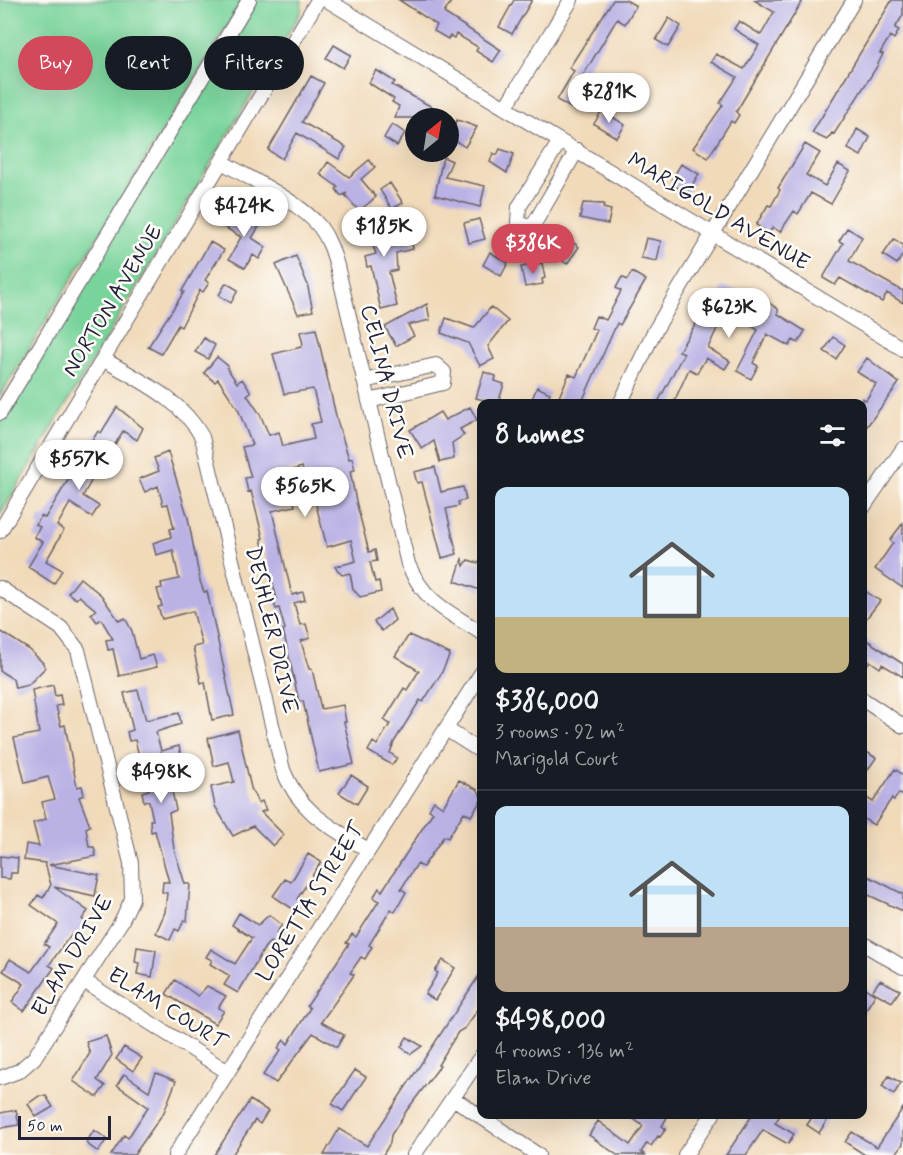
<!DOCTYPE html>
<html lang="en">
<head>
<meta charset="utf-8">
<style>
  :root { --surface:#171b24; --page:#20242c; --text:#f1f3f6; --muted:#9ea1a6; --line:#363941; --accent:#d1495b }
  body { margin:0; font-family:Mynerve,sans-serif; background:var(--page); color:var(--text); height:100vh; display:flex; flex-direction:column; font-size:22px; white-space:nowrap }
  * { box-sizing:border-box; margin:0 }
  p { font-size:20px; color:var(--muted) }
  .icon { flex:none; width:33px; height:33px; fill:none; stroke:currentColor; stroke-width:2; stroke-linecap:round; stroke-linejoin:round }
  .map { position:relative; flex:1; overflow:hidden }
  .details { position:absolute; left:477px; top:399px; width:390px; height:720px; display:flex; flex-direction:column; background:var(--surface); border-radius:12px; box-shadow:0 6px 24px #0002 }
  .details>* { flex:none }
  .hud { position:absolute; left:18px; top:36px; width:369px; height:54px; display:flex; gap:12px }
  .needle { width:39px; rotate:30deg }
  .controls { position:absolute; left:405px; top:108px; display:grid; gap:12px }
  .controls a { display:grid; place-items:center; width:54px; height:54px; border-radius:50%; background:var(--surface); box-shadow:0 6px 24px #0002; font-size:30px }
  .scale { position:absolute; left:18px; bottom:15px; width:93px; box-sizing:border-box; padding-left:6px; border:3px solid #22223b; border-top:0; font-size:16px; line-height:21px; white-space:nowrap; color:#22223b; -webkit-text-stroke:4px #fdfcf7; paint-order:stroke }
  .price { position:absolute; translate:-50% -51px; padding:0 14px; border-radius:21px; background:#fff; color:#222; font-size:20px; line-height:39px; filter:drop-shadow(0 2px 3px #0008) }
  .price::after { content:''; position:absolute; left:50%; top:36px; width:18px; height:14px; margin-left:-9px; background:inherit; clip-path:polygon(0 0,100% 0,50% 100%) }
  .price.selected { background:var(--accent); color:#fff }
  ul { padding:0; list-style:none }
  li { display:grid; align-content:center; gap:12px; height:318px; padding:0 18px }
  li+li { border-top:2px solid var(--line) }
  li span { display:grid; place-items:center; height:186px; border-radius:12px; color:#555 }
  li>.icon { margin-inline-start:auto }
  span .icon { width:108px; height:108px; fill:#fffc; stroke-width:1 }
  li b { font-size:26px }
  h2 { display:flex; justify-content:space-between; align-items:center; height:72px; padding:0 18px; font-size:26px }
  .tag { padding:0 21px; border-radius:27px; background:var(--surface); box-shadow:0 6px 24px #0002; font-size:21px; line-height:54px }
  .tag.selected { background:var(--accent); color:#fff }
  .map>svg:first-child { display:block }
  .green { fill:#79d49b; stroke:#4e7b6b; stroke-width:1.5 }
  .building { fill:#bab2e5 }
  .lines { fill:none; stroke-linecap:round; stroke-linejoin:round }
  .street-casing { stroke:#6a6267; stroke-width:16 }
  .street { stroke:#fff; stroke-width:14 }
  .labels { text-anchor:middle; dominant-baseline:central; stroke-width:5; stroke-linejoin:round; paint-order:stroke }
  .street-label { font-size:22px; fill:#22223b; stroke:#fdfcf7 }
</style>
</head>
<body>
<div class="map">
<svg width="903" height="1155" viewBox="0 0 903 1155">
  <rect width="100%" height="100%" fill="#fdfcf7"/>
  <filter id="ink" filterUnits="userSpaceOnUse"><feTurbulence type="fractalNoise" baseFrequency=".0167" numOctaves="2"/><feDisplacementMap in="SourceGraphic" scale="12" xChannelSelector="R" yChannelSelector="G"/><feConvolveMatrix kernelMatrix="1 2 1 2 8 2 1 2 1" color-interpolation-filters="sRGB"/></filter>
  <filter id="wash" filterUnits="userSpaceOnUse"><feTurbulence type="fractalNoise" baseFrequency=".008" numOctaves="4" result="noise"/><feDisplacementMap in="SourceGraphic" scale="24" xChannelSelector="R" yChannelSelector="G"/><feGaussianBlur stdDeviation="1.35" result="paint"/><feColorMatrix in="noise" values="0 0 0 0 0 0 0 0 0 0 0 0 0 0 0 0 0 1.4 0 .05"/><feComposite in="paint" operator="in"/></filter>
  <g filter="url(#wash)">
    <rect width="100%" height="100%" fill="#f1daba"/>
    <path class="green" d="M0,0h243l-243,396z
      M256,0h46l-1,12 -301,503v-96z"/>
    <g id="blocks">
      <path class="building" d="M399,0h53l-8,13 57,37 -8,12 -17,-11 2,-4 -22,-13 -2,4 -4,-2 -2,3 -14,-8 3,-6z
        M514,0h18l-20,34 -13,-7z
        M613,0h13l10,6 -11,18 -8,-5 -44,73 11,6 -8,13 -19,-11 17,-29 -5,-3z
        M754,0h49l-67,112 3,3 -5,8 -3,-2 -23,37 -15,-10 30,-43 -3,-2 17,-26 -26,-15 5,-8 28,15 15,-24 -25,-16 5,-8 22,14 13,-23z
        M892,0h11v15l-8,13 4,2 -5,9 -4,-3 -10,17 3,1 -7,14 -42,66 -2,-1 -5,7 -15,-7z
        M669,18l12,8 -13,21 -12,-7z
        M334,45l17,10 -8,13 -17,-10z
        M376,70l19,12 -3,3 60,33h-57l4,-12 -7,-4 2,-3 -25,-16z
        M311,76l13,7 -22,39 44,25 -7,12 -42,-26 -15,26 -14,-9z
        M602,110l23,15 -8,13 -23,-14z
        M457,120l20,7 -12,20 -12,-8 2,-3 -5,-3z
        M392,124l13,9 -8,13 -13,-8z
        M857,129l13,8 -9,19 -13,-7z
        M805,144l15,9 -14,22 19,11 13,-22 12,7 -19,33 -20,-11 -13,21 -4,-3 -14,21 -7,-5 -4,6 -13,-8 12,-20 3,1 9,-16 -2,-2z
        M500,149l14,5 -7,19 -17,-11 3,-9 4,2z
        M443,157l9,4 -7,16 40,9 -5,21 -45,-12z
        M369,160l6,7 -14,12 15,18 -17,14 -14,-16 2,-2 -6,3 -5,-7 2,-2 -18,-13 8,-12 21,15z
        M681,164l18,10 -12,19 -14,-8 3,-4 -4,-2z
        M390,183l13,20 -11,6 -12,-19z
        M583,203l21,1 -1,4 8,2 -3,14 -28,-6z
        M234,209l9,5 2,-4 10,6 -3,4 8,5 -8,13 14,9 -7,12 -6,-4 -8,13 -16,-9 12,-22 -17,-10z
        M385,215l9,25 17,-3 2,12 -17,4 1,17 -8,2 8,34 -16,4 -10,-44 -4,1 -2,-10 11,-3 -8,-22 -4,1 -3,-10z
        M479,219l6,20 -16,4 -5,-20z
        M847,228l15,9 -13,24 54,30v12l-16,-10 -5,9 -42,-24 -5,7 -12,-7 20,-35 -4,-2z
        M566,237l13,10 -12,17 -12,-8z
        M646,238l15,3 -4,20 -16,-3z
        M894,239l9,6v9l-6,10 -14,-9z
        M210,242l14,8 -19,30 4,3 -6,9 -3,-2 -19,37 -3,-2 -17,29 -13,-7 36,-55 -2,-1z
        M490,252l18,11 -7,13 -18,-11z
        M296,256l11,27 6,28 -15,3 -22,-49z
        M542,263l3,15 -3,1 1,5 -18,3 -4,-20z
        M632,272l14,8 -26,45 -3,-2 -36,81h-25l13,-30 7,3 21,-47 -6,-2 5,-12 10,4 15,-29 -5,-3 6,-11 5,3z
        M226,283l12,7 -7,13 -12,-8z
        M722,286l20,6 -1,3 26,12 2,-4 9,6v5l27,17 -7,12 -5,-3 -4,6 -22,-12 -14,29 5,3 -7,13 -14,-8 21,-41 -13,-8 8,-12 -24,-7 -21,45 22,13 -5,8 -19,-11 -9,15 -8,-4 -16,35h-16l27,-51 -5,-2 19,-31 7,-9 8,4z
        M427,304l3,16 -22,5 6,11 -18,10 -11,-19z
        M491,307l17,14 -20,25 6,13 -14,7 -12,-23 -27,-10 5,-15 28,10z
        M316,329l21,91 12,39 3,-1 3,12 -5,1 6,30 13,51 6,-2 2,11 -7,1 5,20 4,-1 2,11 -21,5 -7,-8 -3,-16 -8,2 -7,-8 21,-6 -5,-21 -24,7 -16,-61 -4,1 -5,-20 -31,10 4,19 17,-4 3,14 -23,5 20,84 11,-3 2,8 -11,3 6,22 6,-1 4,14 -9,3 8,28h3l9,40 22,-4 3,17h-2l10,42 -35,8 -16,-71 -4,1 -16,-72 2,-1 -6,-21 -3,1 -3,-9 4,-1 -16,-60 2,-1 -12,-47 -3,1 -3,-14 6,-1 -9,-30 10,-2 -14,-36 -20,-30 -3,3 -11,-9 13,-16 11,9 -1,2 10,15 5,-4 9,13 -4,3 13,19 9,21 10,-3 4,14 31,-7 -3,-15 10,-2 -8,-33 -29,5 -11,-40 28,-7 2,-3 -3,-12z
        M833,337l12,8 -9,14 -12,-8z
        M204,338l11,7 -7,14 -13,-7z
        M867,358l32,25 -37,50v-35l4,2 10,-16 -19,-12z
        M484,372l12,4 -1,5 9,3 -6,20 -22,-6z
        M537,387l13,6 -5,11h-15z
        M117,407l26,21 -6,12 -14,-9 -12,20 -3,-1 -25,46 16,10 -7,11 -22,-14 -13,23 7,4 -18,31 16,9 -8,14 -26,-17 15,-25 -9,-5 6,-10 -4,-2 5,-9 4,2 53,-87 3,2z
        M470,407l7,13 -17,9 4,6 -12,8 2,16 -14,3 -6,-21 -12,8 -12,-19 30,-18 5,8z
        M168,452l20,66 12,63 4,11 3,-1 27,124 -22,5 -7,-38 -4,1 -8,-36 9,-2 -9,-34 -31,8 -4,-12 4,-1 -5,-17 5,-1 -1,-5 18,-4 -6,-29 -17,5 -3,-12 18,-6 -1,-8 4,-1 -6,-24 -5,1 -5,-19 -13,6 -6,-13 20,-8 -5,-13z
        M435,467l6,25 22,-5 3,13 -8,2 1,4 -13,3 11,45 -15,4 -20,-76 -5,1 -3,-11z
        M903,523v65l-28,-19 18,-26 -3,-3z
        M462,559l2,7 4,-6 10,3 4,-3v31l-27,-10z
        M80,578l21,17 18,26 6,-3 7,13 7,28 14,-4 4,12 -38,9 -6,-27 -5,1 -2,-10 7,-1 -12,-20 -4,3 -6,-8 5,-4 -17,-14 -3,3 -8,-6z
        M862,589l18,12 -18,23z
        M390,609l5,11 -13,11 -8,-9z
        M0,631l30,19 13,13 2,5 -17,17 -13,3 -2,-9 -13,-8z
        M409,635l41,19 -9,20 -18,28 -3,-2 -26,42 -4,11 7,5 -5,7 -24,-14 5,-9 4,3 13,-21 -6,-4 20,-32 3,2 12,-19 -24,-15z
        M862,637l41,27v13l-21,-13 -2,4 -10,-7 -8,10z
        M53,685l2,11 5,-1 2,10 -6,1 5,20 4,-1 12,62 5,-1 2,9 -5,2 11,29 -4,2 3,19h5l2,9 -47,9 50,10 -4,21 -41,-9 34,24 -6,8 5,4 -10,14 -5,-4 -23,32 5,3 -30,43 -12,-9 12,-18 -21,-13 7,-12 21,13 18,-25 -5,-3 14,-20 -27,-19 7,-10 5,3 8,-13 -6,-22 -21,-3 2,-16 13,2 -6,-23 13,-4 -4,-17 13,-3 -7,-22 -23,6 -11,-45 25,-5 -7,-43z
        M138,690l8,30 33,-7 2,11 -25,8 5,19 18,-5 6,26 -16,5 7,33 -7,3 5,36 11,35h5l-3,37 -3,-1 -5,11 -4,-2 -5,11 -14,-7 9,-21 2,-19 -5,-1 1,-10h6l-14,-51 -4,1 -1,-12h3l-4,-19 -5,1 -2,-10 7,-2 -5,-21 -5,1 -2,-9 3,-1 -5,-20 -6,1 -2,-9 6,-2 -9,-37z
        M238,730l13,58 7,15 4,-2 4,9 -5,2 23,23 -11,11 -20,-20 -20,10 -18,-30 -4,-19 23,-5 -5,-20 -15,4 -6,-28z
        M862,749l14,9 -14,20z
        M895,769l8,6v21l-4,-3 -5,7 -2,-2 -18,27 -12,-7v-23l11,7z
        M351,775l17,11 -11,18 -18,-11z
        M459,780l19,10 4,9 -11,17 -7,-4 -16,26 -4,-2 -21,31 -6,-3 -16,25 5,3 -11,20 -4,-3 -22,36 3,2 -7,12 -4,-2 -11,16 4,2 -33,47 23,13 -7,12 -24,-14 -37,50 -13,-8 18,-25 -3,-2 6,-8 4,4 22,-36 -3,-2 42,-62 -3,-1 6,-9 4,3 23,-36 -6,-3 6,-10 3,3 11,-17 40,-62 -4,-2 5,-9 9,6z
        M308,854l13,8 -24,37 4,3 -5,9 -23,-15 12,-17 6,3z
        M0,856l18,2 -1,15h-6l-1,6 -10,-1z
        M862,876l8,1 33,17v17l-41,-19z
        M239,913l19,12 11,-10 13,10 -6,8 5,3 -7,9 -4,-3 -5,5 -27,46 -14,-8 6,-9 -20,-12 2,-4 -6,-3 5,-8 24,15 17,-26 -20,-13z
        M137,947l19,3 -4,27 -15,-3 2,-11 -4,-1z
        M443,960l12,8 -20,32 -10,-6 13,-21 -3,-2z
        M482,971v33l-17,24 -7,4 -20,33 2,1 -33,44 -16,25 -1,8 -7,12h-59l15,-26 28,17z
        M175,980l23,16 9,-10 19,10 -8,12 6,3 -9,13 -49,-30z
        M880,980l20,10 -8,12 -20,-11z
        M862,986l13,9 -13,21z
        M106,1036l6,19 -15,25 8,6 -8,11 -24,-16 17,-28 -4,-11z
        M407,1037l15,9 -11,8 -10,-7z
        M124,1047l18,11 -9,13 -17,-12z
        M355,1070l11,7 -23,34 -11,-7z
        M156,1073l20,8 -12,31 -30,43h-23l13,-20 4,3 20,-31 -31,-22 7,-11 25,17z
        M889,1076l12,7 -7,11 -12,-8z
        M39,1096h7l7,11 -17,10 -8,-13z
        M250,1100l18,11 -8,13 -5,-4 -23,35h-18z
        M903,1108v36l-8,11h-30l-20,-13 7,-10 25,15z
        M16,1110l3,15 -19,3v-15z
        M627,1114h42l-7,12 4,3 -6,8 -2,-1 -7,10 -4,-3 -6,9 4,3h-28l-28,-20 9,-14 32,24 13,-19z
        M753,1114h28l-6,9 19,11 -6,10 -25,-14 -17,25h-20z
        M814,1114h17l-12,19 -12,-8z
        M94,1130l13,9 -9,13 -12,-9z"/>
    </g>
  </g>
  <g filter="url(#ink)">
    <use href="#blocks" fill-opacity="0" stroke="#6a6267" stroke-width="1.5"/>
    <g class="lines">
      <g class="street-casing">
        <path id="street" d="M327,0l576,349
          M505,108l66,-108
          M560,141l-41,66 -1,15 9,5 7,-3 43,-74
          M222,162c28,17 77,39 98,65 9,12 13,25 17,39l71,298c17,39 39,47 74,69
          M103,359c37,22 78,40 99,78l81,333c17,43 48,57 85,80
          M364,381l72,-16 8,7 -1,11 -74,18
          M620,404l33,-70 25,-43 176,-291
          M0,413l249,-413
          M862,509l41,-60
          M0,531l318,-531
          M0,588l61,40 17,22 53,213 1,36 -11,23 -87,136 -15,13 -19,7
          M862,699l41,27
          M446,729l36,23
          M862,943l41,24
          M84,981l144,91
          M453,1098l85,57
          M175,1155l307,-483
          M414,1155l68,-100
          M685,1155l28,-41"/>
      </g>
      <use href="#street" class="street"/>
    </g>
  </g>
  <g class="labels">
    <g class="street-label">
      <text transform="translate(718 212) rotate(31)">MARIGOLD AVENUE</text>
      <text transform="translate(113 301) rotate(-59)">NORTON AVENUE</text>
      <text transform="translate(386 382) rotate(76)">CELINA DRIVE</text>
      <text transform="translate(271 630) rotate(77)">DESHLER DRIVE</text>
      <text transform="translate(311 902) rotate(-58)">LORETTA STREET</text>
      <text transform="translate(73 956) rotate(-59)">ELAM DRIVE</text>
      <text transform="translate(167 1009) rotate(32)">ELAM COURT</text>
    </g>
  </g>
</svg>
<div class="controls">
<a><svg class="needle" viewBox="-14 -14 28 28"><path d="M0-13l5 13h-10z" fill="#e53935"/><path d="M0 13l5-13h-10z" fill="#9ea1a6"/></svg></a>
</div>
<div class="scale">50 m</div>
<b class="price" style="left:609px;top:124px">$281K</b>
<b class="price" style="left:244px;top:238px">$424K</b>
<b class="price" style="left:384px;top:258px">$185K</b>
<b class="price selected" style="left:533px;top:275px">$386K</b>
<b class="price" style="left:729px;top:339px">$623K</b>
<b class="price" style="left:79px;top:491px">$557K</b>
<b class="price" style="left:305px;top:518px">$565K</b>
<b class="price" style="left:161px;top:804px">$498K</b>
<div class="hud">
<a class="tag selected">Buy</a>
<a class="tag">Rent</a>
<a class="tag">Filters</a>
</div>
<section class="details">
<h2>8 homes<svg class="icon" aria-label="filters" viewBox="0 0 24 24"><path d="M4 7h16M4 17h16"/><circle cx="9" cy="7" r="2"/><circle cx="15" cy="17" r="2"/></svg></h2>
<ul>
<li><span style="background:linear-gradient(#bfe0f5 70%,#c2b280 0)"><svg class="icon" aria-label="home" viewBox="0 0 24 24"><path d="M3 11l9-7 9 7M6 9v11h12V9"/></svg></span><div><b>$386,000</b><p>3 rooms · 92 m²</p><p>Marigold Court</p></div></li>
<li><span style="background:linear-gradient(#bfe0f5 65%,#b9a48a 0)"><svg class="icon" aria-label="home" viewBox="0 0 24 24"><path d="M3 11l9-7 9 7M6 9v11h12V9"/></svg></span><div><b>$498,000</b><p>4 rooms · 136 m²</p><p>Elam Drive</p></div></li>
</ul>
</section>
</div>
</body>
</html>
